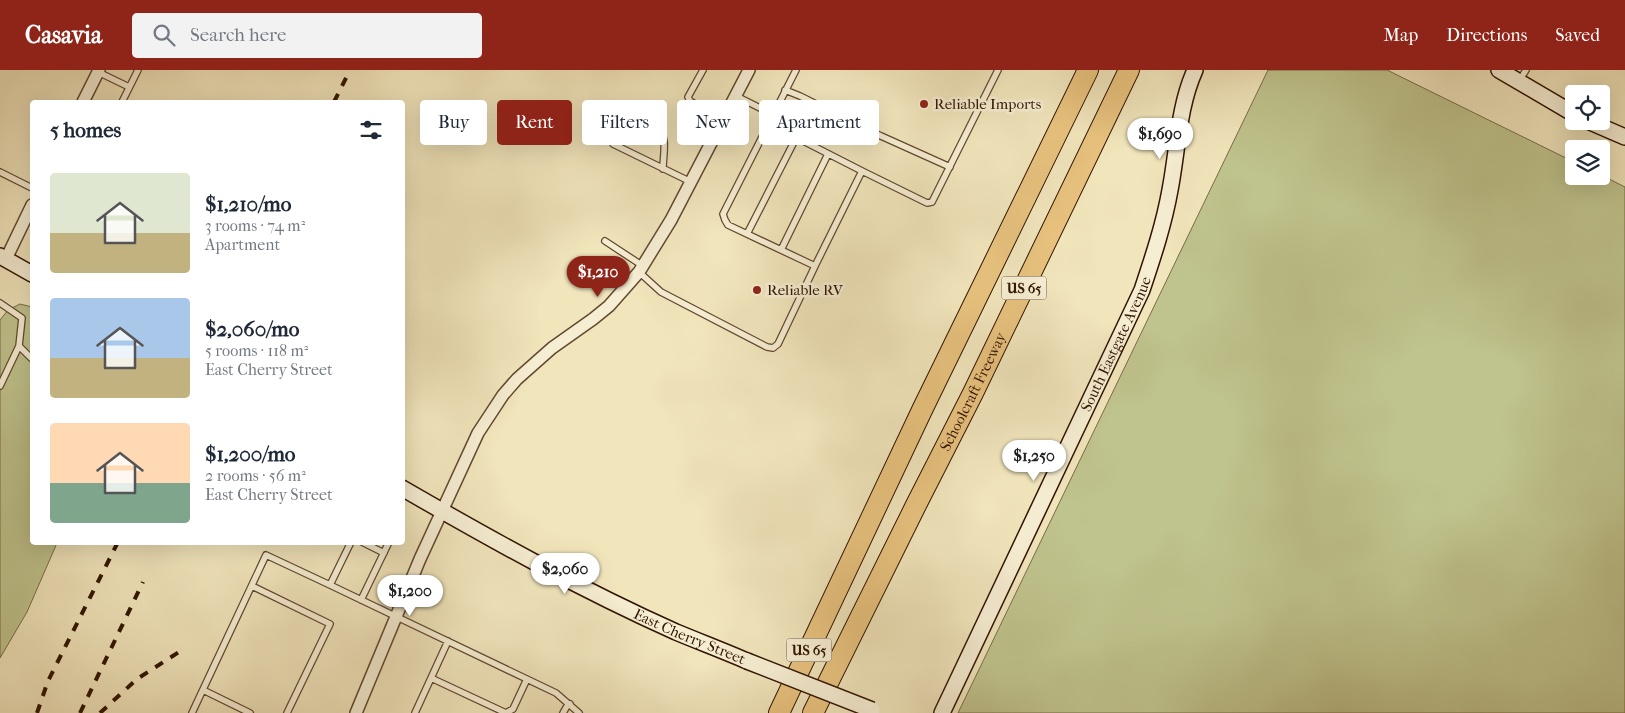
<!DOCTYPE html>
<html lang="en">
<head>
<meta charset="utf-8">
<style>
  :root { --surface:#fff; --page:#f2f2f3; --text:#1f2937; --muted:#747a83; --accent:#8f2418 }
  body { margin:0; font-family:"IM FELL French Canon",serif; background:var(--page); color:var(--text); height:100vh; display:flex; flex-direction:column; font-size:19px; white-space:nowrap }
  * { box-sizing:border-box; margin:0 }
  p { font-size:16px; color:var(--muted) }
  .icon { flex:none; width:28px; height:28px; fill:none; stroke:currentColor; stroke-width:2; stroke-linecap:round; stroke-linejoin:round }
  .map { position:relative; flex:1; overflow:hidden }
  .side { position:absolute; left:30px; top:30px; width:375px; height:445px; display:flex; flex-direction:column; background:var(--surface); border-radius:5px; box-shadow:0 5px 20px #0002 }
  .side>* { flex:none }
  .banner { position:absolute; left:420px; top:30px; width:475px; height:45px; display:flex; gap:10px }
  .controls { position:absolute; left:1565px; top:15px; display:grid; gap:10px }
  .controls a { display:grid; place-items:center; width:45px; height:45px; border-radius:5px; background:var(--surface); box-shadow:0 5px 20px #0002; font-size:25px }
  .price { position:absolute; translate:-50% -42px; padding:0 11px; border-radius:18px; background:#fff; color:#222; font-size:16px; line-height:32px; filter:drop-shadow(0 1px 2px #0008) }
  .price::after { content:''; position:absolute; left:50%; top:30px; width:15px; height:11px; margin-left:-8px; background:inherit; clip-path:polygon(0 0,100% 0,50% 100%) }
  .price.on { background:var(--accent); color:#fff }
  ul { padding:0; list-style:none }
  li { display:flex; align-items:center; gap:15px; height:125px; padding:0 20px }
  li span { display:grid; place-items:center; flex:none; width:140px; height:100px; border-radius:5px; color:#555 }
  li>.icon { margin-inline-start:auto }
  span .icon { width:60px; height:60px; fill:#fffc; stroke-width:1 }
  li b { font-size:21px }
  h2 { display:flex; justify-content:space-between; align-items:center; height:60px; padding:0 20px; font-size:21px }
  .pill { padding:0 18px; border-radius:5px; background:var(--surface); box-shadow:0 5px 20px #0002; font-size:18px; line-height:45px }
  .pill.on { background:var(--accent); color:#fff }
  header { display:flex; align-items:center; gap:30px; box-sizing:border-box; height:70px; padding:0 25px; background:var(--accent); color:#fff }
  header strong { font-size:24px }
  nav { display:flex; gap:28px; margin-inline-start:auto; font-size:18px }
  .search { width:350px; height:45px; background:var(--page); display:flex; align-items:center; gap:12px; box-sizing:border-box; padding:0 18px; border-radius:5px; color:var(--muted); font-size:19px }
  .map>svg:first-child { display:block }
  .green { fill:#bfc38d; stroke:#786c46 }
  .lines { fill:none; stroke-linecap:round; stroke-linejoin:round }
  .lane-casing { stroke:#61482f; stroke-width:8 }
  .street-casing { stroke:#61482f; stroke-width:14 }
  .secondary-casing { stroke:#311400; stroke-width:18 }
  .highway-casing { stroke:#311400; stroke-width:22 }
  .lane { stroke:#f6eed3; stroke-width:5.5 }
  .street { stroke:#f6eed3; stroke-width:11 }
  .secondary { stroke:#f6eed3; stroke-width:15 }
  .highway { stroke:#e8c27e; stroke-width:20 }
  .rail { stroke:#311400; stroke-width:4; stroke-dasharray:9 9; stroke-linecap:butt }
  .secondary-bridge-casing { stroke:#311400; stroke-width:18; stroke-linecap:butt }
  .secondary-bridge { stroke:#f6eed3; stroke-width:15 }
  .poi-dot { fill:#8f2418; stroke:#f6eed3; stroke-width:2 }
  .labels { text-anchor:middle; dominant-baseline:central; stroke-width:5; stroke-linejoin:round; paint-order:stroke }
  .shield { fill:#f6eed3; stroke:#6c553f; stroke-width:1 }
  .shield-label { font-size:14px; font-weight:bold; fill:#311400 }
  .poi-label { font-size:15px; fill:#311400; stroke:#f6eed3; text-anchor:start }
  .street-label { font-size:15px; fill:#311400; stroke:#f6eed3 }
</style>
</head>
<body>
<header>
<strong>Casavia</strong>
<div class="search"><svg class="icon" aria-label="search" viewBox="0 0 24 24"><circle cx="10" cy="10" r="6"/><path d="M15 15l6 6"/></svg>Search here</div>
<nav><a>Map</a><a>Directions</a><a>Saved</a></nav>
</header>
<div class="map">
<svg width="1625" height="643" viewBox="0 0 1625 643">
  <rect width="100%" height="100%" fill="#f1e5bc"/>
  <filter id="stains"><feTurbulence type="fractalNoise" baseFrequency=".004" numOctaves="4"/><feColorMatrix values="0 0 0 0 .2 0 0 0 0 .09 0 0 0 0 .02 0 0 0 .5 -.17"/></filter>
  <radialGradient id="worn" r=".72"><stop offset=".6" stop-color="#630" stop-opacity="0"/><stop offset="1" stop-color="#630" stop-opacity=".3"/></radialGradient>
  <path class="green" d="M1268,0h119l187,92v14l27,-1 24,12v526h-667z
    M20,234l12,3v235l25,1 -30,69 -27,46v-338l8,-10z"/>
  <g class="lines">
    <g class="lane-casing">
      <path id="lane" d="M703,0l-15,27 2,4 33,20
        M796,0l-73,144 2,6 3,5 87,41 47,-95 65,32 5,-1 66,-132
        M98,2l31,15
        M1519,11l7,-11
        M785,20l15,6 81,40 69,31
        M736,26l36,18
        M122,32l16,-32
        M768,53l94,48
        M663,99c0,-9 2,-19 1,-28 -2,-25 -55,-49 -51,3l78,38
        M0,102l32,16
        M747,164l49,-96
        M605,171l38,25
        M781,180l47,-96
        M639,202l22,20 106,55 6,1 5,-4 37,-78
        M0,233l22,15 -3,28 -19,40
        M19,276l13,13
        M351,472l-21,43 226,108 23,20
        M362,472l22,11
        M252,516l78,38 -43,89
        M361,530l28,-58
        M431,608l75,35 7,-4 14,-30
        M203,620l47,23
        M192,643l74,-158 64,30
        M415,643l33,-72
        M563,643l4,-7 3,-2"/>
    </g>
    <g class="street-casing">
      <path id="street" d="M83,32l16,-32
        M6,189l26,-54
        M356,643l64,-154 58,-126 25,-38 14,-16 35,-31 41,-29 16,-13 30,-34 32,-52 78,-150"/>
    </g>
    <g class="secondary-casing">
      <g id="secondary">
        <path d="M1499,0l75,44"/>
        <path d="M1588,51l37,16"/>
        <path d="M0,186l32,18"/>
        <path id="s1" d="M402,418c90,52 180,102 274,144 24,10 48,19 71,29"/>
        <path id="s2" d="M942,643l200,-423c11,-33 22,-66 28,-100 8,-41 8,-82 25,-120"/>
      </g>
    </g>
    <g class="highway-casing">
      <g id="highway">
        <path d="M779,643l144,-305 165,-338"/>
        <path id="s3" d="M813,643l103,-208 57,-112 156,-323"/>
      </g>
    </g>
    <use href="#lane" class="lane"/>
    <use href="#street" class="street"/>
    <use href="#secondary" class="secondary"/>
    <use href="#highway" class="highway"/>
    <path class="rail" d="M334,32l16,-32
      M37,643l11,-32 70,-139
      M80,643l63,-131
      M100,643l37,-34 45,-29"/>
    <g class="secondary-bridge-casing">
      <path id="secondary-bridge" d="M747,591l125,49"/>
    </g>
    <use href="#secondary-bridge" class="secondary-bridge"/>
  </g>
  <g class="poi-dot">
    <circle cx="924" cy="34" r="5"/>
    <circle cx="757" cy="220" r="5"/>
  </g>
  <g class="labels">
    <g class="shield">
      <rect x="1001.5" y="206.5" width="45" height="23" rx="4"/>
      <rect x="786.5" y="568.5" width="45" height="23" rx="4"/>
    </g>
    <g class="shield-label">
      <text x="1024" y="218">US 65</text>
      <text x="809" y="580">US 65</text>
    </g>
    <g class="poi-label">
      <text x="934" y="34">Reliable Imports</text>
      <text x="767" y="220">Reliable RV</text>
    </g>
    <g class="street-label">
      <text stroke="none"><textPath href="#s2" startOffset="408">South Eastgate Avenue</textPath></text>
      <text stroke="none"><textPath href="#s3" startOffset="359">Schoolcraft Freeway</textPath></text>
      <text stroke="none"><textPath href="#s1" startOffset="324">East Cherry Street</textPath></text>
    </g>
  </g>
  <rect width="100%" height="100%" filter="url(#stains)"/>
  <rect width="100%" height="100%" fill="url(#worn)"/>
</svg>
<div class="controls">
<a><svg class="icon" aria-label="locate" viewBox="0 0 24 24"><circle cx="12" cy="12" r="6"/><path d="M12 2v4M12 18v4M2 12h4M18 12h4"/></svg></a>
<a><svg class="icon" aria-label="layers" viewBox="0 0 24 24"><path d="M12 4l9 5-9 5-9-5zM3 14l9 5 9-5"/></svg></a>
</div>
<b class="price" style="left:1160px;top:90px">$1,690</b>
<b class="price on" style="left:598px;top:228px">$1,210</b>
<b class="price" style="left:1034px;top:412px">$1,250</b>
<b class="price" style="left:565px;top:525px">$2,060</b>
<b class="price" style="left:410px;top:547px">$1,200</b>
<div class="banner">
<a class="pill">Buy</a>
<a class="pill on">Rent</a>
<a class="pill">Filters</a>
<a class="pill">New</a>
<a class="pill">Apartment</a>
</div>
<section class="side">
<h2>5 homes<svg class="icon" aria-label="filters" viewBox="0 0 24 24"><path d="M4 7h16M4 17h16"/><circle cx="9" cy="7" r="2"/><circle cx="15" cy="17" r="2"/></svg></h2>
<ul>
<li><span style="background:linear-gradient(#dfe7d0 60%,#c2b280 0)"><svg class="icon" aria-label="home" viewBox="0 0 24 24"><path d="M3 11l9-7 9 7M6 9v11h12V9"/></svg></span><div><b>$1,210/mo</b><p>3 rooms · 74 m²</p><p>Apartment</p></div></li>
<li><span style="background:linear-gradient(#a9c7e8 60%,#c2b280 0)"><svg class="icon" aria-label="home" viewBox="0 0 24 24"><path d="M3 11l9-7 9 7M6 9v11h12V9"/></svg></span><div><b>$2,060/mo</b><p>5 rooms · 118 m²</p><p>East Cherry Street</p></div></li>
<li><span style="background:linear-gradient(#ffd9b3 60%,#7fa58c 0)"><svg class="icon" aria-label="home" viewBox="0 0 24 24"><path d="M3 11l9-7 9 7M6 9v11h12V9"/></svg></span><div><b>$1,200/mo</b><p>2 rooms · 56 m²</p><p>East Cherry Street</p></div></li>
</ul>
</section>
</div>
</body>
</html>
